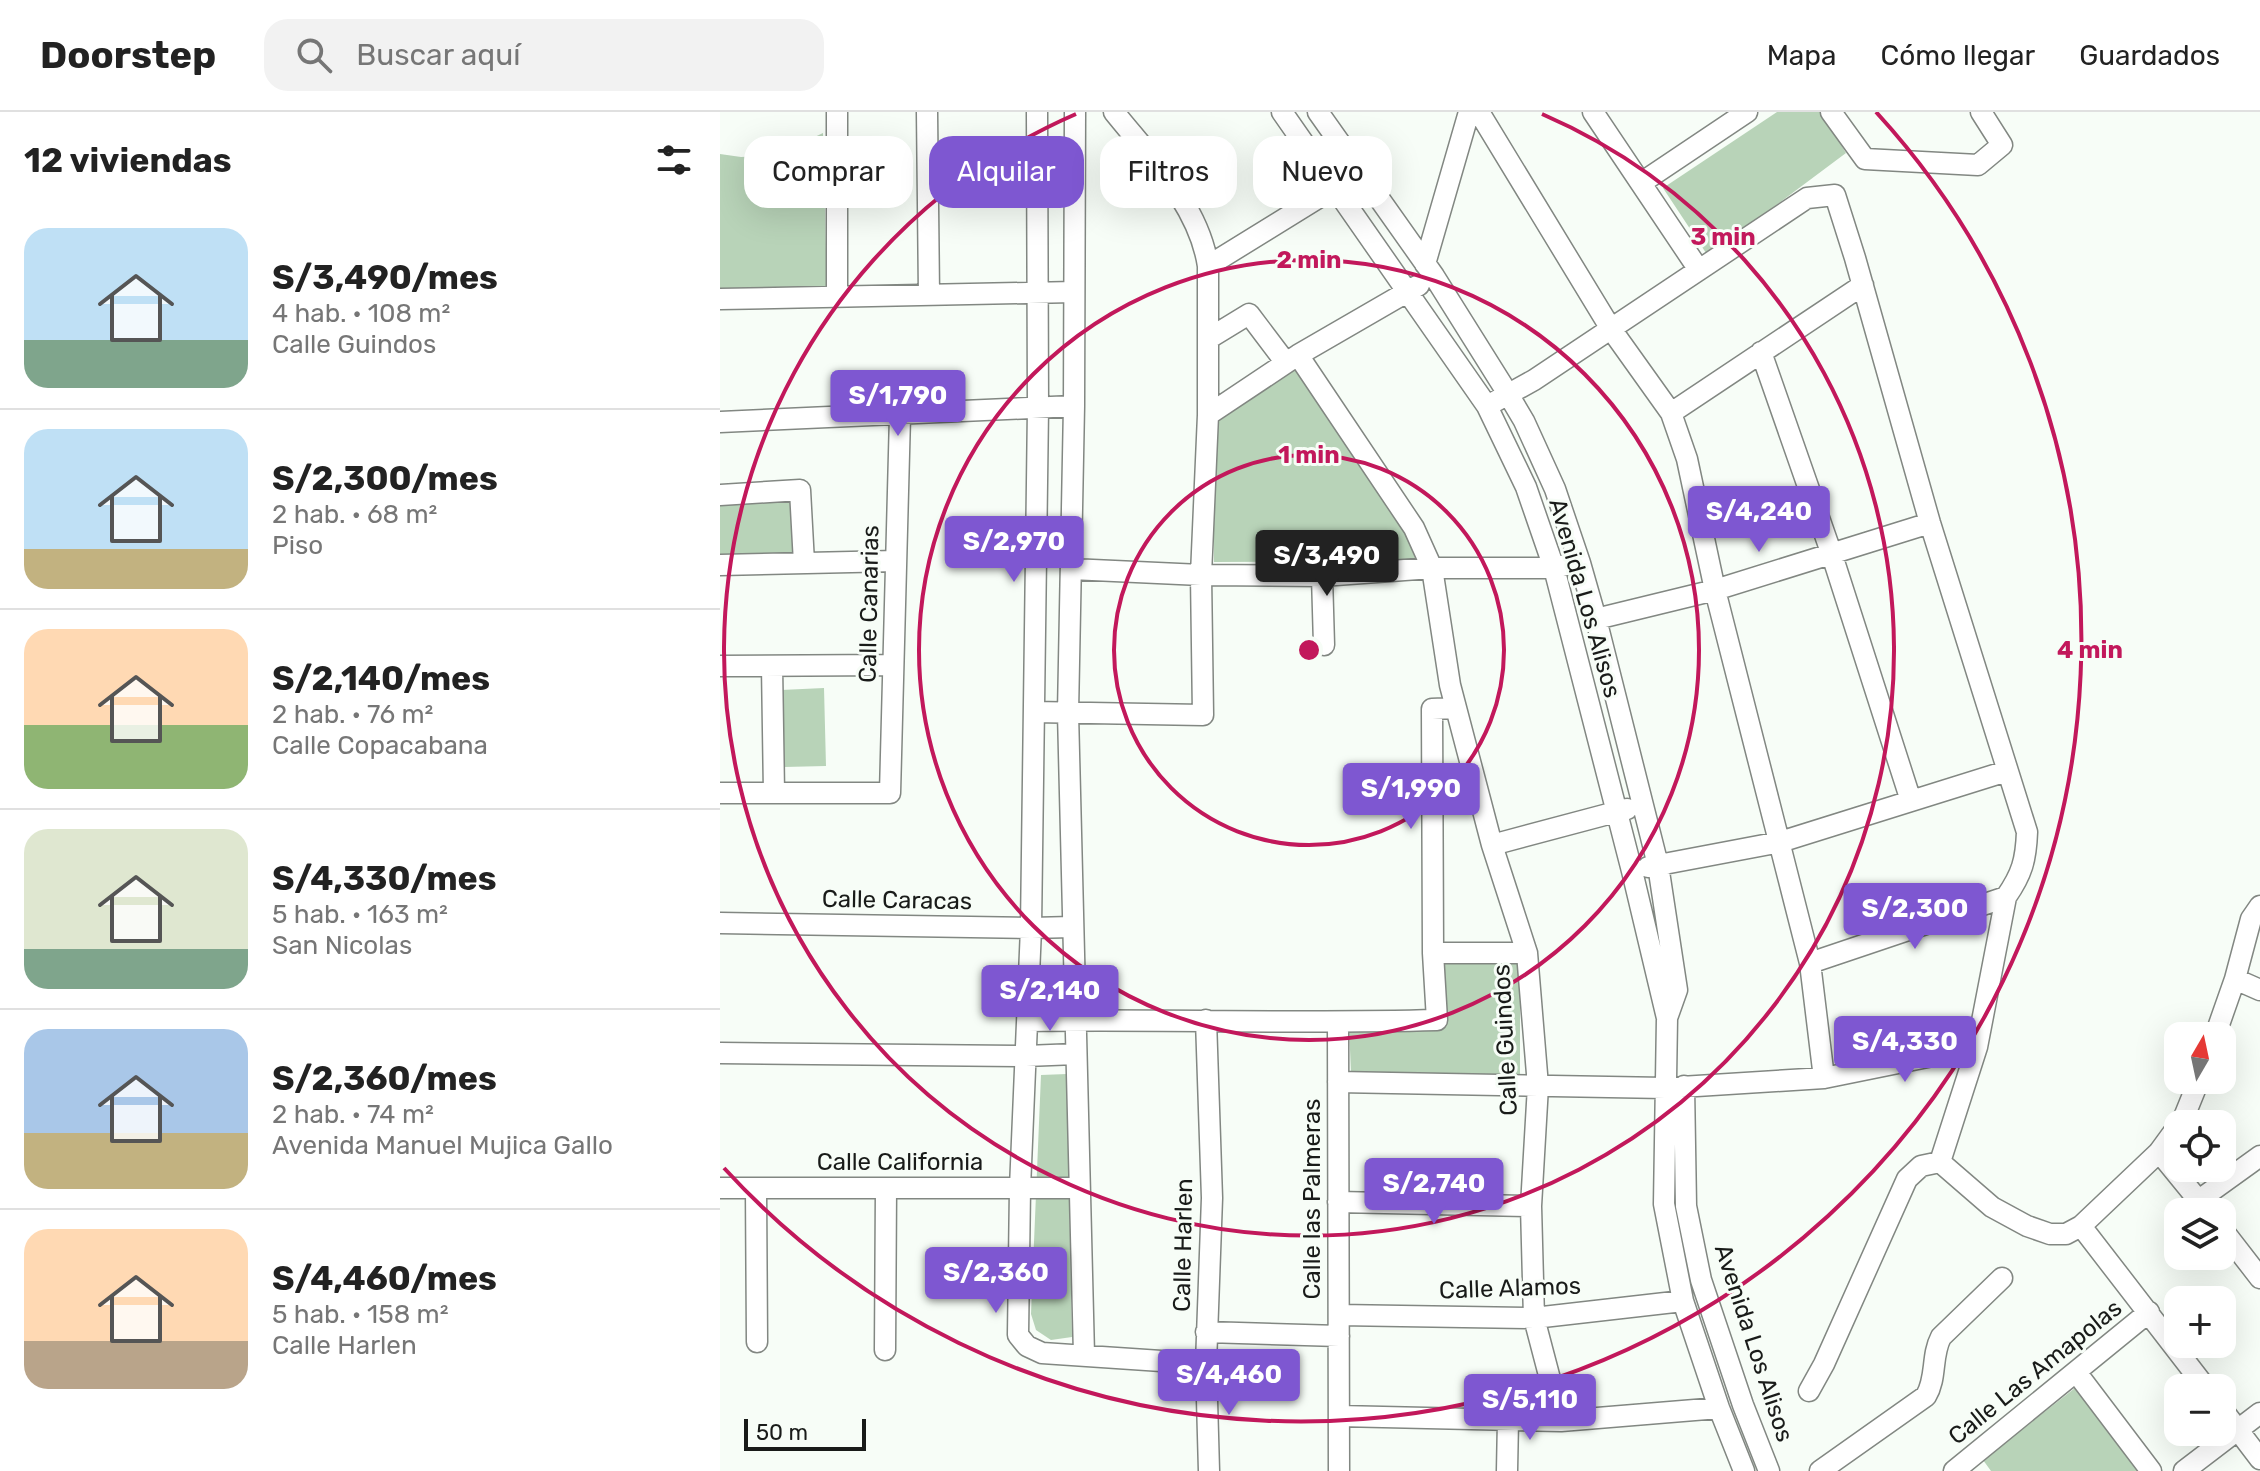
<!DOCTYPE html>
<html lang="es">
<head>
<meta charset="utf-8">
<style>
  :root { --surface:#fff; --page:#f2f2f2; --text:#222; --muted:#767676; --line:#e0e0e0; --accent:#7e57d1 }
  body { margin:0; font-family:Rubik,sans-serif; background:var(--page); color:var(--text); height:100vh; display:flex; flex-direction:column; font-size:30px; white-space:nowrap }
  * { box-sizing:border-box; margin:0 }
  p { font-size:26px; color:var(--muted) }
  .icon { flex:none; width:44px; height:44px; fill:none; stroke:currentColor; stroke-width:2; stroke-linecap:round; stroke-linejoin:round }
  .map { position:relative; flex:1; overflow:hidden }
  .details { display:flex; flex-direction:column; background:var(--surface); width:720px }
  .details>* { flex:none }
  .top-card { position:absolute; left:24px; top:24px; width:760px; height:72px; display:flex; gap:16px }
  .needle { width:52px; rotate:9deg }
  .fabs { position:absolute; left:1444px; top:910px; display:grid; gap:16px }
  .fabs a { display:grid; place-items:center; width:72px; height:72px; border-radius:16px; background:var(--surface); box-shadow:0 8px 32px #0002; font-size:40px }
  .scale { position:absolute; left:24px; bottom:20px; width:122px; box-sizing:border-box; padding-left:8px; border:4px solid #191b19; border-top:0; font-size:22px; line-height:28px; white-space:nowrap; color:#191b19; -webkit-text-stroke:6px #f7fdf7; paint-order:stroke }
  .price { position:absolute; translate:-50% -68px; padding:0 18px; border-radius:8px; background:var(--accent); color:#fff; font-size:26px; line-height:52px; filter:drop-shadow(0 2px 4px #0008) }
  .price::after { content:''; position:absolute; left:50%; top:48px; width:24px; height:18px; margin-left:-12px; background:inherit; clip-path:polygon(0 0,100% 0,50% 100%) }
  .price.selected { background:#222; color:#fff }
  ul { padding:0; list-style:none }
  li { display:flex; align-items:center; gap:24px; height:200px; padding:0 24px }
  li+li { border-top:2px solid var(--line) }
  li span { display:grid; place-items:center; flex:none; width:224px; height:160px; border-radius:24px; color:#555 }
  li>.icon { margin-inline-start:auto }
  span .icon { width:96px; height:96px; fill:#fffc; stroke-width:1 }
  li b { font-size:34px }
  h2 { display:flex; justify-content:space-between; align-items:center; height:96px; padding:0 24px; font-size:34px }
  .tag { padding:0 28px; border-radius:24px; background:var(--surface); box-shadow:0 8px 32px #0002; font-size:28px; line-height:72px }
  .tag.selected { background:var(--accent); color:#fff }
  header { display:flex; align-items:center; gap:48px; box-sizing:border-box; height:112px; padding:0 40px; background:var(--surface); border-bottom:2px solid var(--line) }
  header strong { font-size:38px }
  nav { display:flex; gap:44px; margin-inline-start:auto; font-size:28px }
  .search { width:560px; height:72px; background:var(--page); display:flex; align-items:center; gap:20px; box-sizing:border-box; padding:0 28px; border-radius:24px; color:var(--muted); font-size:30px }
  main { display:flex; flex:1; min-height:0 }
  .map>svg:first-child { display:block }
  .green { fill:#b8d3b8 }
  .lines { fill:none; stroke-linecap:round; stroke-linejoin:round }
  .minor-casing { stroke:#828782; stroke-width:23 }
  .minor { stroke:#fff; stroke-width:20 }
  .ring { fill:none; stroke:#c2185b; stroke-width:4 }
  .labels { text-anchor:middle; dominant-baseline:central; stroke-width:6; stroke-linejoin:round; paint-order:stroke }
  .street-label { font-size:24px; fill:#191b19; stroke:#f7fdf7 }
  .centre { fill:#c2185b; stroke:#f7fdf7; stroke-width:4 }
  .ring-label { font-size:24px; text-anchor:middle; font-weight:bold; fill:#c2185b; stroke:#f7fdf7; stroke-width:6; stroke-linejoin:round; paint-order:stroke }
</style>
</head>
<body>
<header>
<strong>Doorstep</strong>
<div class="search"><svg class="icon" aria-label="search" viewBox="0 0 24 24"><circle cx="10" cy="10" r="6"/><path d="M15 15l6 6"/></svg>Buscar aquí</div>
<nav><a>Mapa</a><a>Cómo llegar</a><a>Guardados</a></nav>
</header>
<main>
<section class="details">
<h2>12 viviendas<svg class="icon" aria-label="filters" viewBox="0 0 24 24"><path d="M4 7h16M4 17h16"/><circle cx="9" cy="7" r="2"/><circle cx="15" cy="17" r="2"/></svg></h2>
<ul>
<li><span style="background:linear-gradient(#bfe0f5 70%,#7fa58c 0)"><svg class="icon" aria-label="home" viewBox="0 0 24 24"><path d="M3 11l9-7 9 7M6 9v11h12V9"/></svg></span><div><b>S/3,490/mes</b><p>4 hab. · 108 m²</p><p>Calle Guindos</p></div></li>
<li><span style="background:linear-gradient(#bfe0f5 75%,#c2b280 0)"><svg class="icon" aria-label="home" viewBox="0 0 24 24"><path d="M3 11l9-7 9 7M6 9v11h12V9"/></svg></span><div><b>S/2,300/mes</b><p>2 hab. · 68 m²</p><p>Piso</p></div></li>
<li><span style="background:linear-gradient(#ffd9b3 60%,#8fb573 0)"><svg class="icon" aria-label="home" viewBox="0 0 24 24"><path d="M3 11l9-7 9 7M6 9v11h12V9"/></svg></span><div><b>S/2,140/mes</b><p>2 hab. · 76 m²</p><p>Calle Copacabana</p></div></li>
<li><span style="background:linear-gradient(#dfe7d0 75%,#7fa58c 0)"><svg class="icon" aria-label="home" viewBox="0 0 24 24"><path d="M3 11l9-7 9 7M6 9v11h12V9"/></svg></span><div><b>S/4,330/mes</b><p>5 hab. · 163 m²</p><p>San Nicolas</p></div></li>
<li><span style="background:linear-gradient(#a9c7e8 65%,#c2b280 0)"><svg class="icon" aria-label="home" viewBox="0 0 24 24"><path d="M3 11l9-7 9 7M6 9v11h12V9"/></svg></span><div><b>S/2,360/mes</b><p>2 hab. · 74 m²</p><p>Avenida Manuel Mujica Gallo</p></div></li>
<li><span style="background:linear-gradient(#ffd9b3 70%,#b9a48a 0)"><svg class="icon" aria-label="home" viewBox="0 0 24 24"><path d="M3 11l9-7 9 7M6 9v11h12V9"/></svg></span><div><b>S/4,460/mes</b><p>5 hab. · 158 m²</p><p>Calle Harlen</p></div></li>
</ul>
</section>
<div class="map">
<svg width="1540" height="1359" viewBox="0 0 1540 1359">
  <rect width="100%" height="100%" fill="#f7fdf7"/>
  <path class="green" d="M1057,0h44l25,41 -138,103 -45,-68z
    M103,21l4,156 -107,1v-136l21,3 36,-2z
    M575,253l111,164 10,32 -202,1 -1,-144z
    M72,387l4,55 -76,2v-54z
    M104,576l2,78 -42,1 -3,-77z
    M721,851l79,1v116l-169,-7 -2,-47 93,-1z
    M347,962l5,263 -21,3 -15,-10 -5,-16 10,-239z
    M1355,1276l67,83h-151l-8,-11z"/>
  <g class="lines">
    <g class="minor-casing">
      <path id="minor" d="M207,0l2,183
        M317,0l1,296 -7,520 -11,260 -2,147 9,11 15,7 164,11
        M355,0l-1,294 -6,307 16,642
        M562,0l205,294 39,81 28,81 78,303 35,147
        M598,0l116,164 74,118 16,27 31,68 25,74 16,56 62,246 19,125 -10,28 -3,186 19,97 36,107 25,63
        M759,0l132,217 60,84 16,46 28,131 95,373 14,115
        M873,0l106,158
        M1111,0l34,47 113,6 24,-20 -21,-33
        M921,71l106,-71
        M705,152l44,-152
        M488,154l136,-84
        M117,185v-185
        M0,187l354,-7
        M488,227l41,-25 37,49
        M1041,240l71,203 79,246
        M578,243l116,173 18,40 18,117 42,160 35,108 11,133 -7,120 3,112 27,103
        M767,294l47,-26 273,-182 28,-3 20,63 75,265 97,309c-1,28 -5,42 -21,65l-29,150 -37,115 -19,4 -14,13 -83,185 -15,27
        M951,301l192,-128
        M488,303l90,-60 121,-70
        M0,310l354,-16
        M0,383l80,-5 4,73
        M0,453l176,-4
        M351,457l130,6 121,1 110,-8h122l12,-3
        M602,464l2,69
        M876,507l119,-29 215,-67
        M0,554l173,-1
        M52,554l2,127
        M314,600l169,3 -2,-140 7,-160v-149c-9,-60 -57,-108 -94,-154
        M0,681h170l10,-377
        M772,733l135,-36
        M928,755l132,-25 227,-71
        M0,811l311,5 41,-1
        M713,841h94
        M1090,851l196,-66
        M1515,867l25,11
        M486,908l6,178 -6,166 3,107
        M308,909c136,-2 272,3 409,-1l-4,-67 -1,-244 24,-1
        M618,911l1,448
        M1495,924l20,-57 16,-60 9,-13
        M0,941l306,3 50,-2
        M618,970l327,6 159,-10 153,-31
        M964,974l2,120 15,74 42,125 26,66
        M1459,1012l5,-7 15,-37
        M1439,1040l49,60
        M1220,1050l52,45 35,19 23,8h16l15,-8 78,-74 19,-26
        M0,1076h359
        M36,1077l1,153
        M1479,1088l61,-44
        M618,1090l193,4
        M1361,1114l125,162
        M1502,1117l38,49
        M619,1203l195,3 149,-17
        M486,1220l133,4
        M165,1238l1,-162
        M1356,1260l75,99
        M1502,1297l38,50
        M619,1304l222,5 158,-13
        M787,1359l1,-51
        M1100,1359l106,-75c11,-18 5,-40 15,-59l61,-59
        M1234,1359l195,-159
        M1464,1359l76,-58"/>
    </g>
    <use href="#minor" class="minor"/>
  </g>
  <g class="ring">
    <circle cx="589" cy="538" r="195"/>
    <circle cx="589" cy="538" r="390"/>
    <path d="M822 2A585 585 0 1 1 356 2"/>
    <path d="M1156 0A781 781 0 1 1 4 1056"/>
  </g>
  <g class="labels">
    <g class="street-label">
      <text transform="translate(865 486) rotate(74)">Avenida Los Alisos</text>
      <text transform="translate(149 492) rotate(-89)">Calle Canarias</text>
      <text transform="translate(177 788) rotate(1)">Calle Caracas</text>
      <text transform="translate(785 928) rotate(-93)">Calle Guindos</text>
      <text x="180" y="1050">Calle California</text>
      <text transform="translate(592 1087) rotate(-90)">Calle las Palmeras</text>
      <text transform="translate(463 1133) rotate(-89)">Calle Harlen</text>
      <text transform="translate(790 1176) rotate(-2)">Calle Alamos</text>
      <text transform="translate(1034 1231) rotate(72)">Avenida Los Alisos</text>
      <text transform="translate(1315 1260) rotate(-39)">Calle Las Amapolas</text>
    </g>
  </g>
  <circle cx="589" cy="538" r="12" class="centre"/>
  <g class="ring-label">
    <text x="1003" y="133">3 min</text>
    <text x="589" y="156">2 min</text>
    <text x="589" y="351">1 min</text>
    <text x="1370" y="546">4 min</text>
  </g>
</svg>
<div class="fabs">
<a><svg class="needle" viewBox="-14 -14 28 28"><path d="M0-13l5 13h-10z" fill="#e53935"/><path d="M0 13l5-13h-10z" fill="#767676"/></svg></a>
<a><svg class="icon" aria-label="locate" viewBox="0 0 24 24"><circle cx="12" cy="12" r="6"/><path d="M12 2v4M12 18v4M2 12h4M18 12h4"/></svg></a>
<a><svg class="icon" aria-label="layers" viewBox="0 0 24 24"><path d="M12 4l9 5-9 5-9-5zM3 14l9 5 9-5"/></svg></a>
<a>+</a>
<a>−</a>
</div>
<div class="scale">50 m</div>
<b class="price" style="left:178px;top:326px">S/1,790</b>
<b class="price" style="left:1039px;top:442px">S/4,240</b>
<b class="price" style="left:294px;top:472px">S/2,970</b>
<b class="price selected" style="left:607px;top:486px">S/3,490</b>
<b class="price" style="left:691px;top:719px">S/1,990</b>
<b class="price" style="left:1195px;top:839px">S/2,300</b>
<b class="price" style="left:330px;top:921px">S/2,140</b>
<b class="price" style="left:1185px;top:972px">S/4,330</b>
<b class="price" style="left:714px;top:1114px">S/2,740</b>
<b class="price" style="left:276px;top:1203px">S/2,360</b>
<b class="price" style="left:509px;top:1305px">S/4,460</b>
<b class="price" style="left:810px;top:1330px">S/5,110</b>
<div class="top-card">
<a class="tag">Comprar</a>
<a class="tag selected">Alquilar</a>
<a class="tag">Filtros</a>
<a class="tag">Nuevo</a>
</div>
</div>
</main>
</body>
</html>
